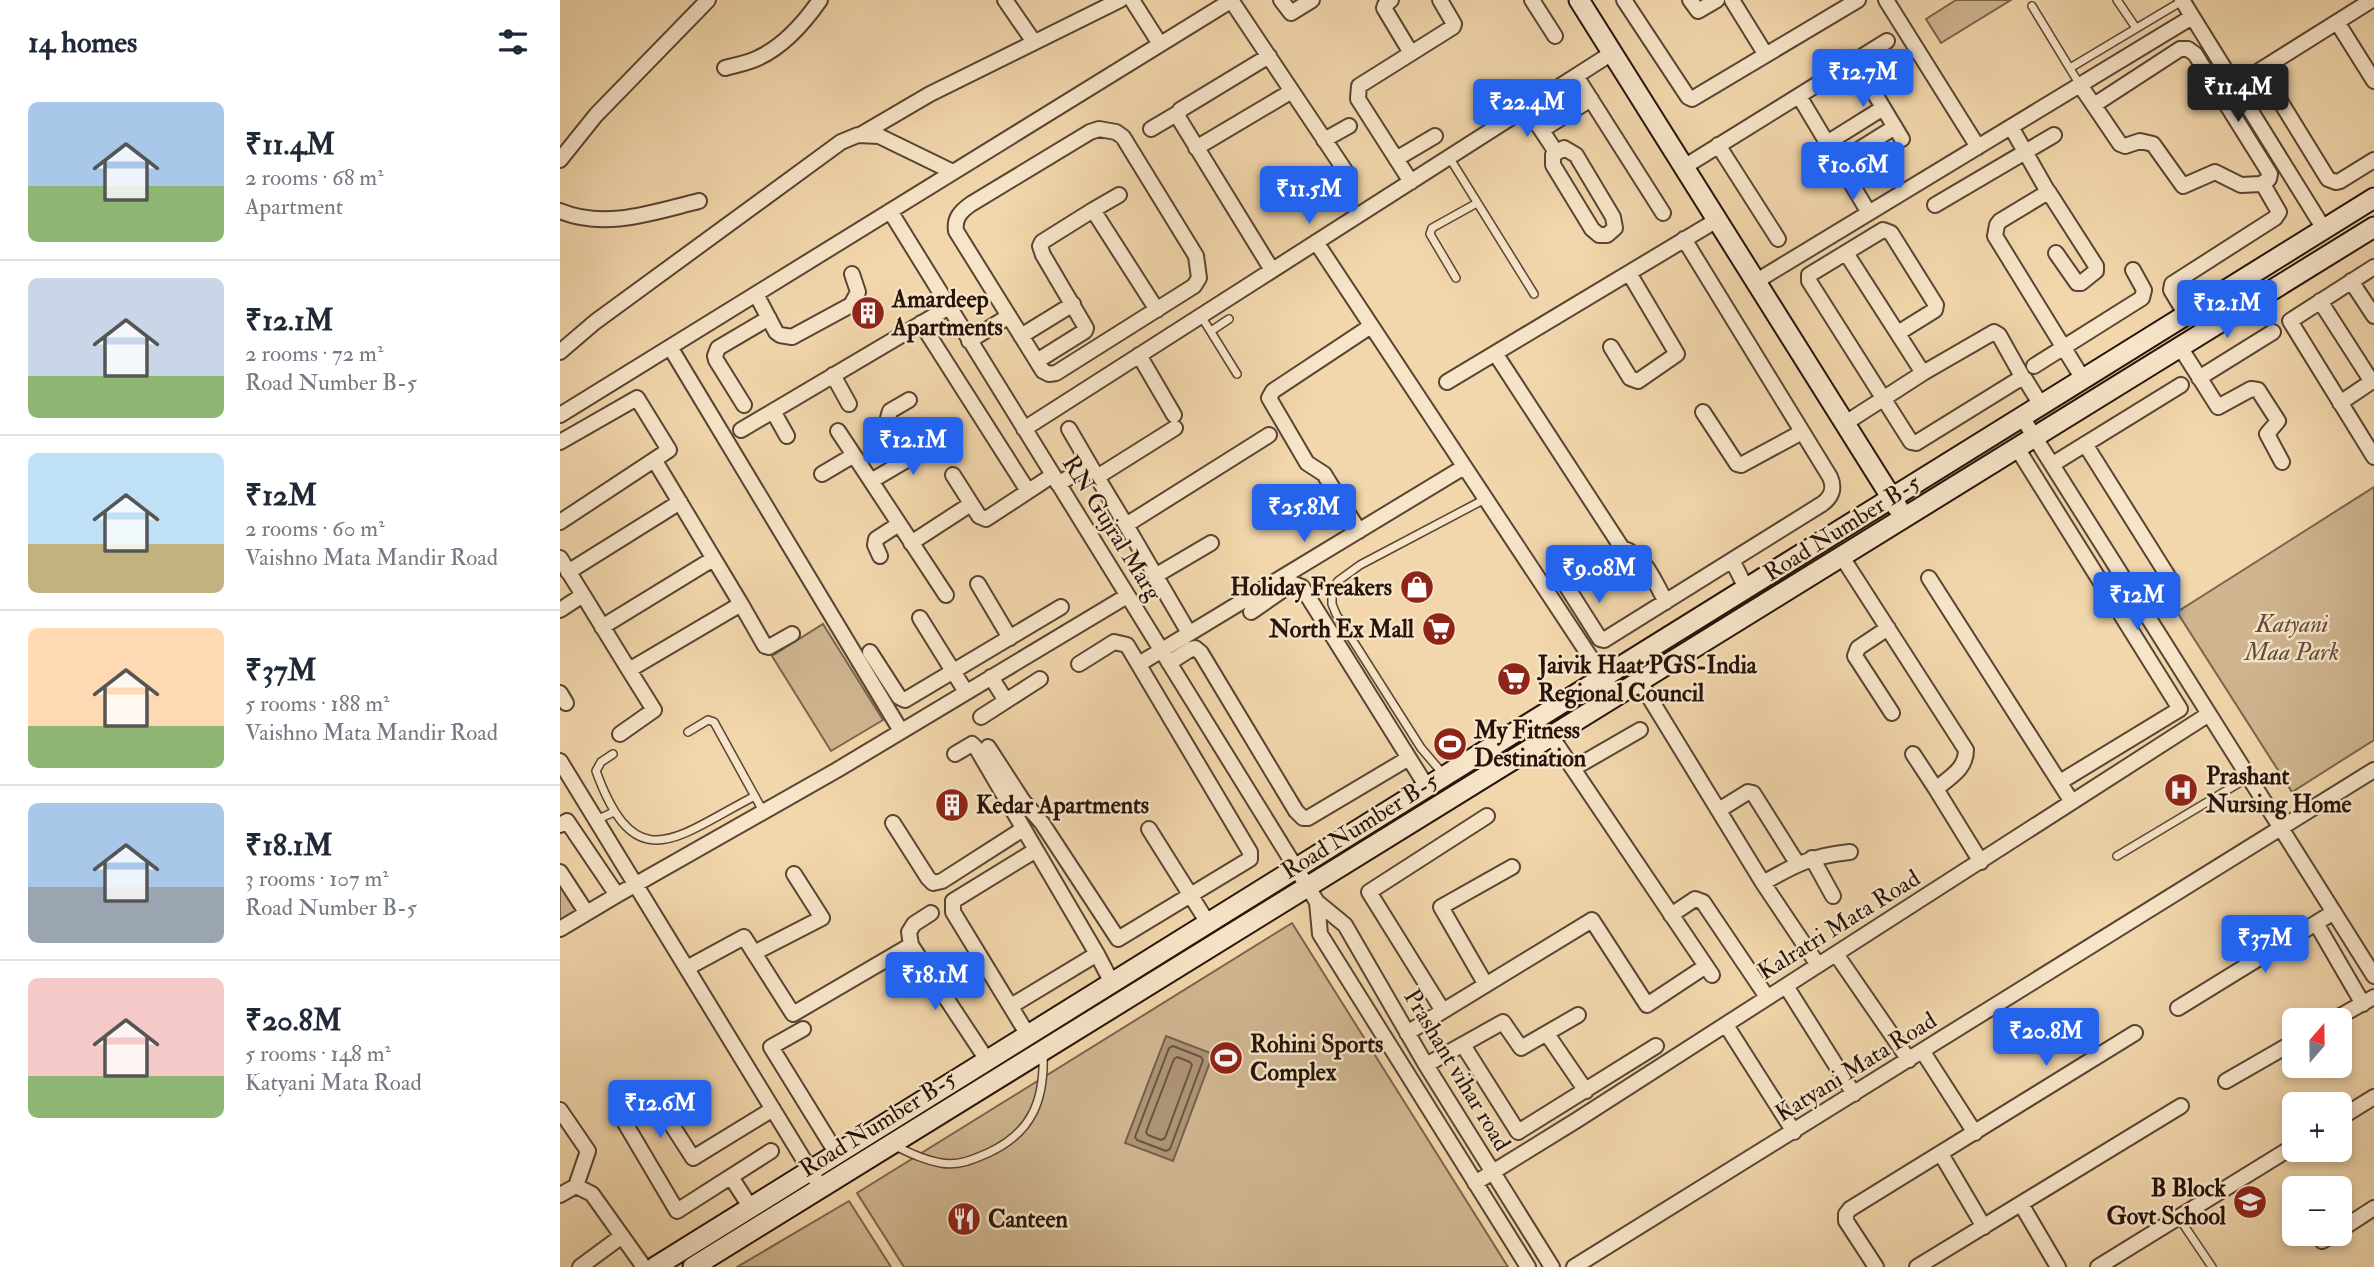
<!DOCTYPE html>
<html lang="en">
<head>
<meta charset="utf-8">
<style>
  :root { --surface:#fff; --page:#f6f6f7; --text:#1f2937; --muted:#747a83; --line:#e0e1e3; --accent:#2563eb }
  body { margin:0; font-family:"IM FELL Double Pica",serif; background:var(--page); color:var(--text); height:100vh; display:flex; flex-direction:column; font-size:26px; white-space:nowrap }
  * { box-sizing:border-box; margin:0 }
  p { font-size:23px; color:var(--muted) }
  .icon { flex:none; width:38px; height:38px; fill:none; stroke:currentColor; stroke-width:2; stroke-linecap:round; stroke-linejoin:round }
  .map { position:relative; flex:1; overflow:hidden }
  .panel { display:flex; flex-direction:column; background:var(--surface); width:560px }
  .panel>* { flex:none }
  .needle { width:46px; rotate:20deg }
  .buttons { position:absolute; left:1722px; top:1008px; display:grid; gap:14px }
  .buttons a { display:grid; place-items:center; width:70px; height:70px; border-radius:10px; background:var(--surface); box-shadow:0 4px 10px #0003; font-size:35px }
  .price { position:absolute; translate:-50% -60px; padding:0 16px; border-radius:7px; background:var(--accent); color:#fff; font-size:23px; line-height:46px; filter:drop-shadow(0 2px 4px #0008) }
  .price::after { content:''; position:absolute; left:50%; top:42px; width:21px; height:16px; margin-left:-10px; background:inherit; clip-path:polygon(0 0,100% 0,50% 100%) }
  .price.selected { background:#222; color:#fff }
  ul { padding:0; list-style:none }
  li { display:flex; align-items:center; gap:21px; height:175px; padding:0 28px }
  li+li { border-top:2px solid var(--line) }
  li span { display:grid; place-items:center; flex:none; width:196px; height:140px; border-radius:10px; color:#555 }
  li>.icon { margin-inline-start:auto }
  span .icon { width:84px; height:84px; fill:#fffc; stroke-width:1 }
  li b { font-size:30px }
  h2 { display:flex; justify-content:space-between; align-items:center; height:84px; padding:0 28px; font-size:30px }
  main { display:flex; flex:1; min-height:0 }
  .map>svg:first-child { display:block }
  .green { fill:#cfb691; stroke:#7a644e; stroke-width:2 }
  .water { fill:#ad9475; stroke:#77604b; stroke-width:2 }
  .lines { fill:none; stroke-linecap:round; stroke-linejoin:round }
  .shore { stroke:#6a5440; stroke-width:2 }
  .lane-casing { stroke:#594433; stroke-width:10 }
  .street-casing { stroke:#594433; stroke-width:18 }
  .secondary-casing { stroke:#26130b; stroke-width:23 }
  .lane { stroke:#f7e5c9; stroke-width:7 }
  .street { stroke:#f7e5c9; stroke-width:14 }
  .secondary { stroke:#f7e5c9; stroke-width:19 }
  .labels { text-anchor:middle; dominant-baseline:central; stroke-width:5; stroke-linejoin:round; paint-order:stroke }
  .poi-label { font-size:24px; font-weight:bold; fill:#26130b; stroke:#f7e5c9; text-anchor:start }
  .street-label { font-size:24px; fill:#26130b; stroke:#f7e5c9 }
  .park-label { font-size:24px; font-style:italic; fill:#614c3a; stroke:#f7e5c9 }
</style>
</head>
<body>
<main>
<section class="panel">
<h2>14 homes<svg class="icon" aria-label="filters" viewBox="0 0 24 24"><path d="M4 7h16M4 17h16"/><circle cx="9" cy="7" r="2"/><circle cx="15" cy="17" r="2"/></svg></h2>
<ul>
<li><span style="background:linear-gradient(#a9c7e8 60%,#8fb573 0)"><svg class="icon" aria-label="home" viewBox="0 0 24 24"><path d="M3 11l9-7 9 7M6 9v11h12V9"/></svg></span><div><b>₹11.4M</b><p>2 rooms · 68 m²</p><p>Apartment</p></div></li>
<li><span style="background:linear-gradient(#c9d6e8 70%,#8fb573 0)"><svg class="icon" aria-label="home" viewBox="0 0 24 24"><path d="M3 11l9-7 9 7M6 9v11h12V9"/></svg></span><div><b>₹12.1M</b><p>2 rooms · 72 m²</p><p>Road Number B-5</p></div></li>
<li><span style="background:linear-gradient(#bfe0f5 65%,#c2b280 0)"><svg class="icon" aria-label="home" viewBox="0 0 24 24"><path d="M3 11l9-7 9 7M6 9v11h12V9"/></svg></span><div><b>₹12M</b><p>2 rooms · 60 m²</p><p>Vaishno Mata Mandir Road</p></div></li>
<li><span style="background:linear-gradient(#ffd9b3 70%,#8fb573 0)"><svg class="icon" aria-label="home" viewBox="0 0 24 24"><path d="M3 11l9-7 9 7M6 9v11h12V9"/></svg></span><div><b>₹37M</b><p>5 rooms · 188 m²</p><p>Vaishno Mata Mandir Road</p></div></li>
<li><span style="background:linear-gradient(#a9c7e8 60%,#9aa5b1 0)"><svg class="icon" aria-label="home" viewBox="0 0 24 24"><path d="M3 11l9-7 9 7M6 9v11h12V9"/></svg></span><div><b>₹18.1M</b><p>3 rooms · 107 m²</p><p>Road Number B-5</p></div></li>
<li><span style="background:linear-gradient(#f6c9c9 70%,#8fb573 0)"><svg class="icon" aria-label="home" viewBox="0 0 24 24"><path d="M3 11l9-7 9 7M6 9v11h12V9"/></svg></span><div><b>₹20.8M</b><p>5 rooms · 148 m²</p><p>Katyani Mata Road</p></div></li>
</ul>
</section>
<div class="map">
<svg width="1814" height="1267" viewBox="0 0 1814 1267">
  <rect width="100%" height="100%" fill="#f2d7ac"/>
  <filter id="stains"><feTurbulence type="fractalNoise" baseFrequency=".00286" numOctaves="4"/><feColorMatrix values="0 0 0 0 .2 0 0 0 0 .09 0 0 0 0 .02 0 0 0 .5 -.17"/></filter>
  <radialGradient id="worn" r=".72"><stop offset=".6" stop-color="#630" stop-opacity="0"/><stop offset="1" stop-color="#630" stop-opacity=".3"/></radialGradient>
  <path class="green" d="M1396,0h55l-70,43 -15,-24z
    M1814,487v253l-82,52 -115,-180z
    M263,624l60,96 -52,31 -59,-95z
    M0,881l18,29 -18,12z
    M732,923l216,344h-604l-47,-74z
    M289,1201l42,66h-154z"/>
  <path class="water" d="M606,1036l47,18 -40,107 -48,-18z"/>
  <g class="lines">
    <path class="shore" d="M613,1046l28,11 2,3 -33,89 -4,2 -29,-11 -2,-3 34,-89z
      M617,1057l13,5 2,3 -27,73 -4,2 -13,-5 -2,-3 28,-73z"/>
    <g class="lane-casing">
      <path id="lane" d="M1557,0l19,28
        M1472,6l48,79
        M1510,68l112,-67
        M889,157l85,137
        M896,278l-26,-44 2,-6 45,-25
        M641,316l36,58
        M651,331l18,-12
        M128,732l20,-12 6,2 49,89
        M53,754l-12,8 -5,9c40,110 81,65 159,25
        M884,775l-23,-27 -85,-134 -4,-10v-14l6,-9 22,-16 125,-66
        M36,820l18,-8
        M1557,856l132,-79
        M335,1146c15,7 29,14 46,17 17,3 31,-3 47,-10 44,-20 57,-53 55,-101
        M1619,1218l33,49"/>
    </g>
    <g class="street-casing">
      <path id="street" d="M445,0l29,42
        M572,0l28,44
        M671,0l115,172
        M721,0l10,13 21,-13
        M831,0l-6,5 -1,3 27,45
        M972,0l23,36
        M1064,0l64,97 4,2 166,-99
        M1130,0l8,11 19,-11
        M1172,0l34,55
        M1326,0l92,147
        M1622,0l142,229
        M1777,22l37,59
        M709,56l-89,54 -2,7 94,153
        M1295,61l47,78
        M165,68c11,-3 23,-5 33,-10 26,-12 46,-35 62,-58
        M1701,70l67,109 8,3 4,-1 34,-21
        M1016,76l87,137
        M1520,85l40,59 5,2 15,-5 13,3 30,42 32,-14 26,13 20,-1 3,2 15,26 -4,6 -103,66 -1,6 15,25
        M1675,86l137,-86
        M1239,96l70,117
        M1534,105l86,-56h8l7,5 75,120 -1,5 -8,5
        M966,107l30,45
        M1451,127l37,65 -48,29 -3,4 -2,11 88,143
        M539,129l17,3 7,5 73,119 3,22 -5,8 -138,87 -7,1 -6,-3 -87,-140c-2,-13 5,-20 15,-27l119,-72z
        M591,129l27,-16
        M982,130l49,-31
        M300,135l70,-41 190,-94
        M764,140l25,-14
        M1267,143l56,-35
        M1158,145l60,94
        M636,148l96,-57
        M1004,148l12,7 37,62 2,11 -8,7h-8l-7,-6 -39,-64v-10z
        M836,159l39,-23
        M0,160l36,-45 112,-115
        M1279,162l56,-35
        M1124,167l203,-126
        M851,182l-53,-83 1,-13 94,-59 1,-3 -14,-24
        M1488,191l48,75v5l-15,12h-4l-21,-30
        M559,195l-26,15 64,100
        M1375,205l119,-70
        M0,211c45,19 94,1 139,-10
        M330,211l427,691 28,23 81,140 126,202
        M756,242l300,454
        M1286,253l77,120
        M1814,267l-84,54 84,136
        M1791,281l23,35
        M1195,282l437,-265
        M196,294l20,38 4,3 12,2 59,-32 7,-13 -6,-18
        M1760,301l52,81
        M361,323l107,168
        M1338,333l37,-23 1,-5 -45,-72 -8,-3 -74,45v6l102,161 5,1 105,-65 4,1 16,26
        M461,336l52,-32
        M409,341l40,-25
        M110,347l231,384
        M1051,347l19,31 8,3 39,-27 -48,-81
        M1620,347l38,60 33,-18 7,1 20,31 -11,13 15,28
        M0,352l35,-30 246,-180 17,-7 21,1 74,36
        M935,353l127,195 -1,4 -52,31 -2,4 33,52 4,1 218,-136c10,-7 13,-16 8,-27l-146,-238
        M579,355l35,60
        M477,361l48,-30 1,-3 -43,-73 -3,-9 2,-4 51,-32
        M1474,366l108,-68 2,-8 -11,-20
        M273,375l16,29
        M1639,378l74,-46
        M887,382l270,-162
        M349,400l-19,11 -2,7 19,32 -2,11 -34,20 75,114
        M1780,403l34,-23
        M184,405l-28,-45 -1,-4 3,-8 51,-30
        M213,411l14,25
        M1143,412l34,52 4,1 61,-33
        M0,415l672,-415
        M1462,417l352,559
        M1284,424l79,-51 71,-41 5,3 24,43
        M464,429l588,-376
        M509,429l21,36
        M181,430l208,-123
        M278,431l33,50
        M0,442l77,-44 32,52 -109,72
        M1525,444l86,137
        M1457,448l163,261 -120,73
        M1493,464l128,-79
        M262,474l32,-19
        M393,475l26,41 7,3 67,-44
        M537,477l29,48 143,-90
        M498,484l32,-19 7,12 78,-49
        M566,525l63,108
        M799,531l-35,-57 -17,-11 -38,-65 4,-7 98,-65
        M351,543l60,-39
        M1062,548c24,8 32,33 44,54
        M320,556l-5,-11 1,-6 23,-15
        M1282,557l124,193c0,19 -16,27 -30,39l45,73
        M0,558l23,37 -23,15
        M1172,560l14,28
        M8,572l112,-70
        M595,576l56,-33
        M1369,578l143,224
        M418,584l32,54
        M23,595l46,75 112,-66 -86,-143
        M181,604l24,42 4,1 23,-13
        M691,612l39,-27 4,-1 8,3 125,200
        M360,618l46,74
        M42,627l111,-68
        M1328,628l-30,20 -3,8 37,57
        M310,652l29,45 6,3 156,-93
        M609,663l22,-14 4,-1 6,5 95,158 7,7h5l101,-60
        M579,664l325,-197
        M431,677l15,24
        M1080,682l123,201 55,82
        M0,693l6,10
        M421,717l59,-38
        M60,734l34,-24 -25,-40
        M991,736l161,239
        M428,747l35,54 19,22 76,116 132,-80v-7l-123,-207 -13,-3 -35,22
        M395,754l17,-10 5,5 59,101 -83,51v11l75,123
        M1353,754l23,35
        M0,761l261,427
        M1014,768l66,-38
        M1159,810l29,-18 5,1 44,70
        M333,823l35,55 5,5 9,-2 81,-52
        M0,825l7,-4 50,74
        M589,829l59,94
        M476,850l61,104
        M1252,858l21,38
        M0,872l26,40
        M1203,883c33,-19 49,-27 87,-31
        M757,902l3,32 208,333
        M371,913l-17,11 -5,8 2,13 76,115
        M1111,915l24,-16 8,3 64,95
        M1756,923l47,81
        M0,929l57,-34 220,-125 290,-174
        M194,953l68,-35 -28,-44
        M1276,954l73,106
        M127,968l57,-31 49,77 118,-69
        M926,985l-45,-78 71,-40
        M1226,986l68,108
        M451,1006l86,-52 15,29
        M1618,1008l156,-96
        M883,1011l-74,-119 118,-76
        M1773,1020l41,-23
        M1166,1025l68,107
        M243,1029l-32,18 66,107
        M847,1033l185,-113 55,85 59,-39
        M987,1034l39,57
        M903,1045l55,87 138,-86
        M1363,1052l52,81
        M866,1065l77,-43 18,26 57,-33
        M1666,1081l68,-39
        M0,1110l28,41 -12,35 -16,9
        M1780,1118l34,-21
        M211,1151l-94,60 -52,-88 32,-21 36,56 80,-49
        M1381,1154l43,73
        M171,1177l20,31
        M915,1183l102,-63 632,-406
        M16,1186l16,8 52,73
        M1461,1204l37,63
        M1780,1230l34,-22
        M1762,1241l12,-7
        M20,1267l42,-31
        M1014,1267l800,-497
        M1316,1267l-30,-46v-7l4,-5 285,-176
        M1357,1267l264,-161
        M1538,1267l196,-121"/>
    </g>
    <g class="secondary-casing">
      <path id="secondary" d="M1019,0l319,508
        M95,1267l1719,-1069
        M133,1267l1681,-1040"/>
    </g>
    <use href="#lane" class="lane"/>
    <use href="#street" class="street"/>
    <use href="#secondary" class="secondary"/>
  </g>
  <defs>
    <g id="building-disc" transform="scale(1.75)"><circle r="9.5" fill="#8f2418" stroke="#f7e5c9"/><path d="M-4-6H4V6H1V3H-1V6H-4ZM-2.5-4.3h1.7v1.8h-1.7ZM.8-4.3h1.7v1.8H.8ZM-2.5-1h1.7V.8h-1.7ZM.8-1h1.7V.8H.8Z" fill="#fff"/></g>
    <g id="shop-disc" transform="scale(1.75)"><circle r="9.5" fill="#8f2418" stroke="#f7e5c9"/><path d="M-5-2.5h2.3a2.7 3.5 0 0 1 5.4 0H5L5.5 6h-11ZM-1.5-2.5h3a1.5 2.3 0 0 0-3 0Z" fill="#fff"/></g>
    <g id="supermarket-disc" transform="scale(1.75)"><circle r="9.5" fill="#8f2418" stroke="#f7e5c9"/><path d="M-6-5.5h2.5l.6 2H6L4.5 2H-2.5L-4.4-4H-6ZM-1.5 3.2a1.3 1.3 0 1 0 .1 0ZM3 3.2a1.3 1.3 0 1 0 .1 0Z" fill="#fff"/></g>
    <g id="stadium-disc" transform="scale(1.75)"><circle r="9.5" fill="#8f2418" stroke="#f7e5c9"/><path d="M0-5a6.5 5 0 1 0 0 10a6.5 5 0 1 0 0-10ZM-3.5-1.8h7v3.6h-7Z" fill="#fff"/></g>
    <g id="hospital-disc" transform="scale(1.75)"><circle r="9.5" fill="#8f2418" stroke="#f7e5c9"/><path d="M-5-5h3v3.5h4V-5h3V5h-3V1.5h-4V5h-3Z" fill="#fff"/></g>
    <g id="school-disc" transform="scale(1.75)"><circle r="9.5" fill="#8f2418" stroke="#f7e5c9"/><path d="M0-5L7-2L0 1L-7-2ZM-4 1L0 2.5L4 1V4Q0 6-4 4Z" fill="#fff"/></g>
    <g id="restaurant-disc" transform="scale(1.75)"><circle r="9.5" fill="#8f2418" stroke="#f7e5c9"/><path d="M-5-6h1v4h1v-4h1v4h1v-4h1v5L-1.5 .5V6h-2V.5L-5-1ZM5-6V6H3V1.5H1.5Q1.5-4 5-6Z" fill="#fff"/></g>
  </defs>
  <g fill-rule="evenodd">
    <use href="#building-disc" x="308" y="313"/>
    <use href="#shop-disc" x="857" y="587"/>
    <use href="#supermarket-disc" x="879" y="629"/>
    <use href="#supermarket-disc" x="954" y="679"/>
    <use href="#stadium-disc" x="890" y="744"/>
    <use href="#hospital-disc" x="1621" y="790"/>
    <use href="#building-disc" x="392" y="805"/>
    <use href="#stadium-disc" x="666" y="1058"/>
    <use href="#school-disc" x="1690" y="1202"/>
    <use href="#restaurant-disc" x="404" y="1219"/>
  </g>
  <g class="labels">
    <g class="poi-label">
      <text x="332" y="299">Amardeep<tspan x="332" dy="28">Apartments</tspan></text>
      <text x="832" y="587" text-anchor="end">Holiday Freakers</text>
      <text x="854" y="629" text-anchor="end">North Ex Mall</text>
      <text x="978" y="665">Jaivik Haat PGS-India<tspan x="978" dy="28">Regional Council</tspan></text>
      <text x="914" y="730">My Fitness<tspan x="914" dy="28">Destination</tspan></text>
      <text x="1646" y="776">Prashant<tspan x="1646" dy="28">Nursing Home</tspan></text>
      <text x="416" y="805">Kedar Apartments</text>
      <text x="690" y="1044">Rohini Sports<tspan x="690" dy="28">Complex</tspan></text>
      <text x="1666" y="1188" text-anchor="end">B Block<tspan x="1666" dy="28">Govt School</tspan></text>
      <text x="428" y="1219">Canteen</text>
    </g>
    <g class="street-label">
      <text transform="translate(552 528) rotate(58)">RN Gujral Marg</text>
      <text transform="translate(1282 528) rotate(-32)">Road Number B-5</text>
      <text transform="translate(800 826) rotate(-32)">Road Number B-5</text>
      <text transform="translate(1279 925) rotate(-32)">Kalratri Mata Road</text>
      <text transform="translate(1296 1067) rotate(-32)">Katyani Mata Road</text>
      <text transform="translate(897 1070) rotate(59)">Prashant vihar road</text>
      <text transform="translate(318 1124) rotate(-32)">Road Number B-5</text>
    </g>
    <g class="park-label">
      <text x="1732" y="624">Katyani<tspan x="1732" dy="28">Maa Park</tspan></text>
    </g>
  </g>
  <rect width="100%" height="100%" filter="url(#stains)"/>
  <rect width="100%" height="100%" fill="url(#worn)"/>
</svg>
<div class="buttons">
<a><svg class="needle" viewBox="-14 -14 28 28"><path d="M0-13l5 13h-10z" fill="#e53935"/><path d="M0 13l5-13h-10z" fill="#747a83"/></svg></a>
<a>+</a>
<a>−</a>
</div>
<b class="price" style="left:1303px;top:109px">₹12.7M</b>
<b class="price selected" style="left:1678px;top:124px">₹11.4M</b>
<b class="price" style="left:967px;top:139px">₹22.4M</b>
<b class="price" style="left:1293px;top:202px">₹10.6M</b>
<b class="price" style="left:749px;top:226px">₹11.5M</b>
<b class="price" style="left:1667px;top:340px">₹12.1M</b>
<b class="price" style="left:353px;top:477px">₹12.1M</b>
<b class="price" style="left:744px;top:544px">₹25.8M</b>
<b class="price" style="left:1039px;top:605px">₹9.08M</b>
<b class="price" style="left:1577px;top:632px">₹12M</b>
<b class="price" style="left:1705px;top:975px">₹37M</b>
<b class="price" style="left:375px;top:1012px">₹18.1M</b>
<b class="price" style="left:1486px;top:1068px">₹20.8M</b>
<b class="price" style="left:100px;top:1140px">₹12.6M</b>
</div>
</main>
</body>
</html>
